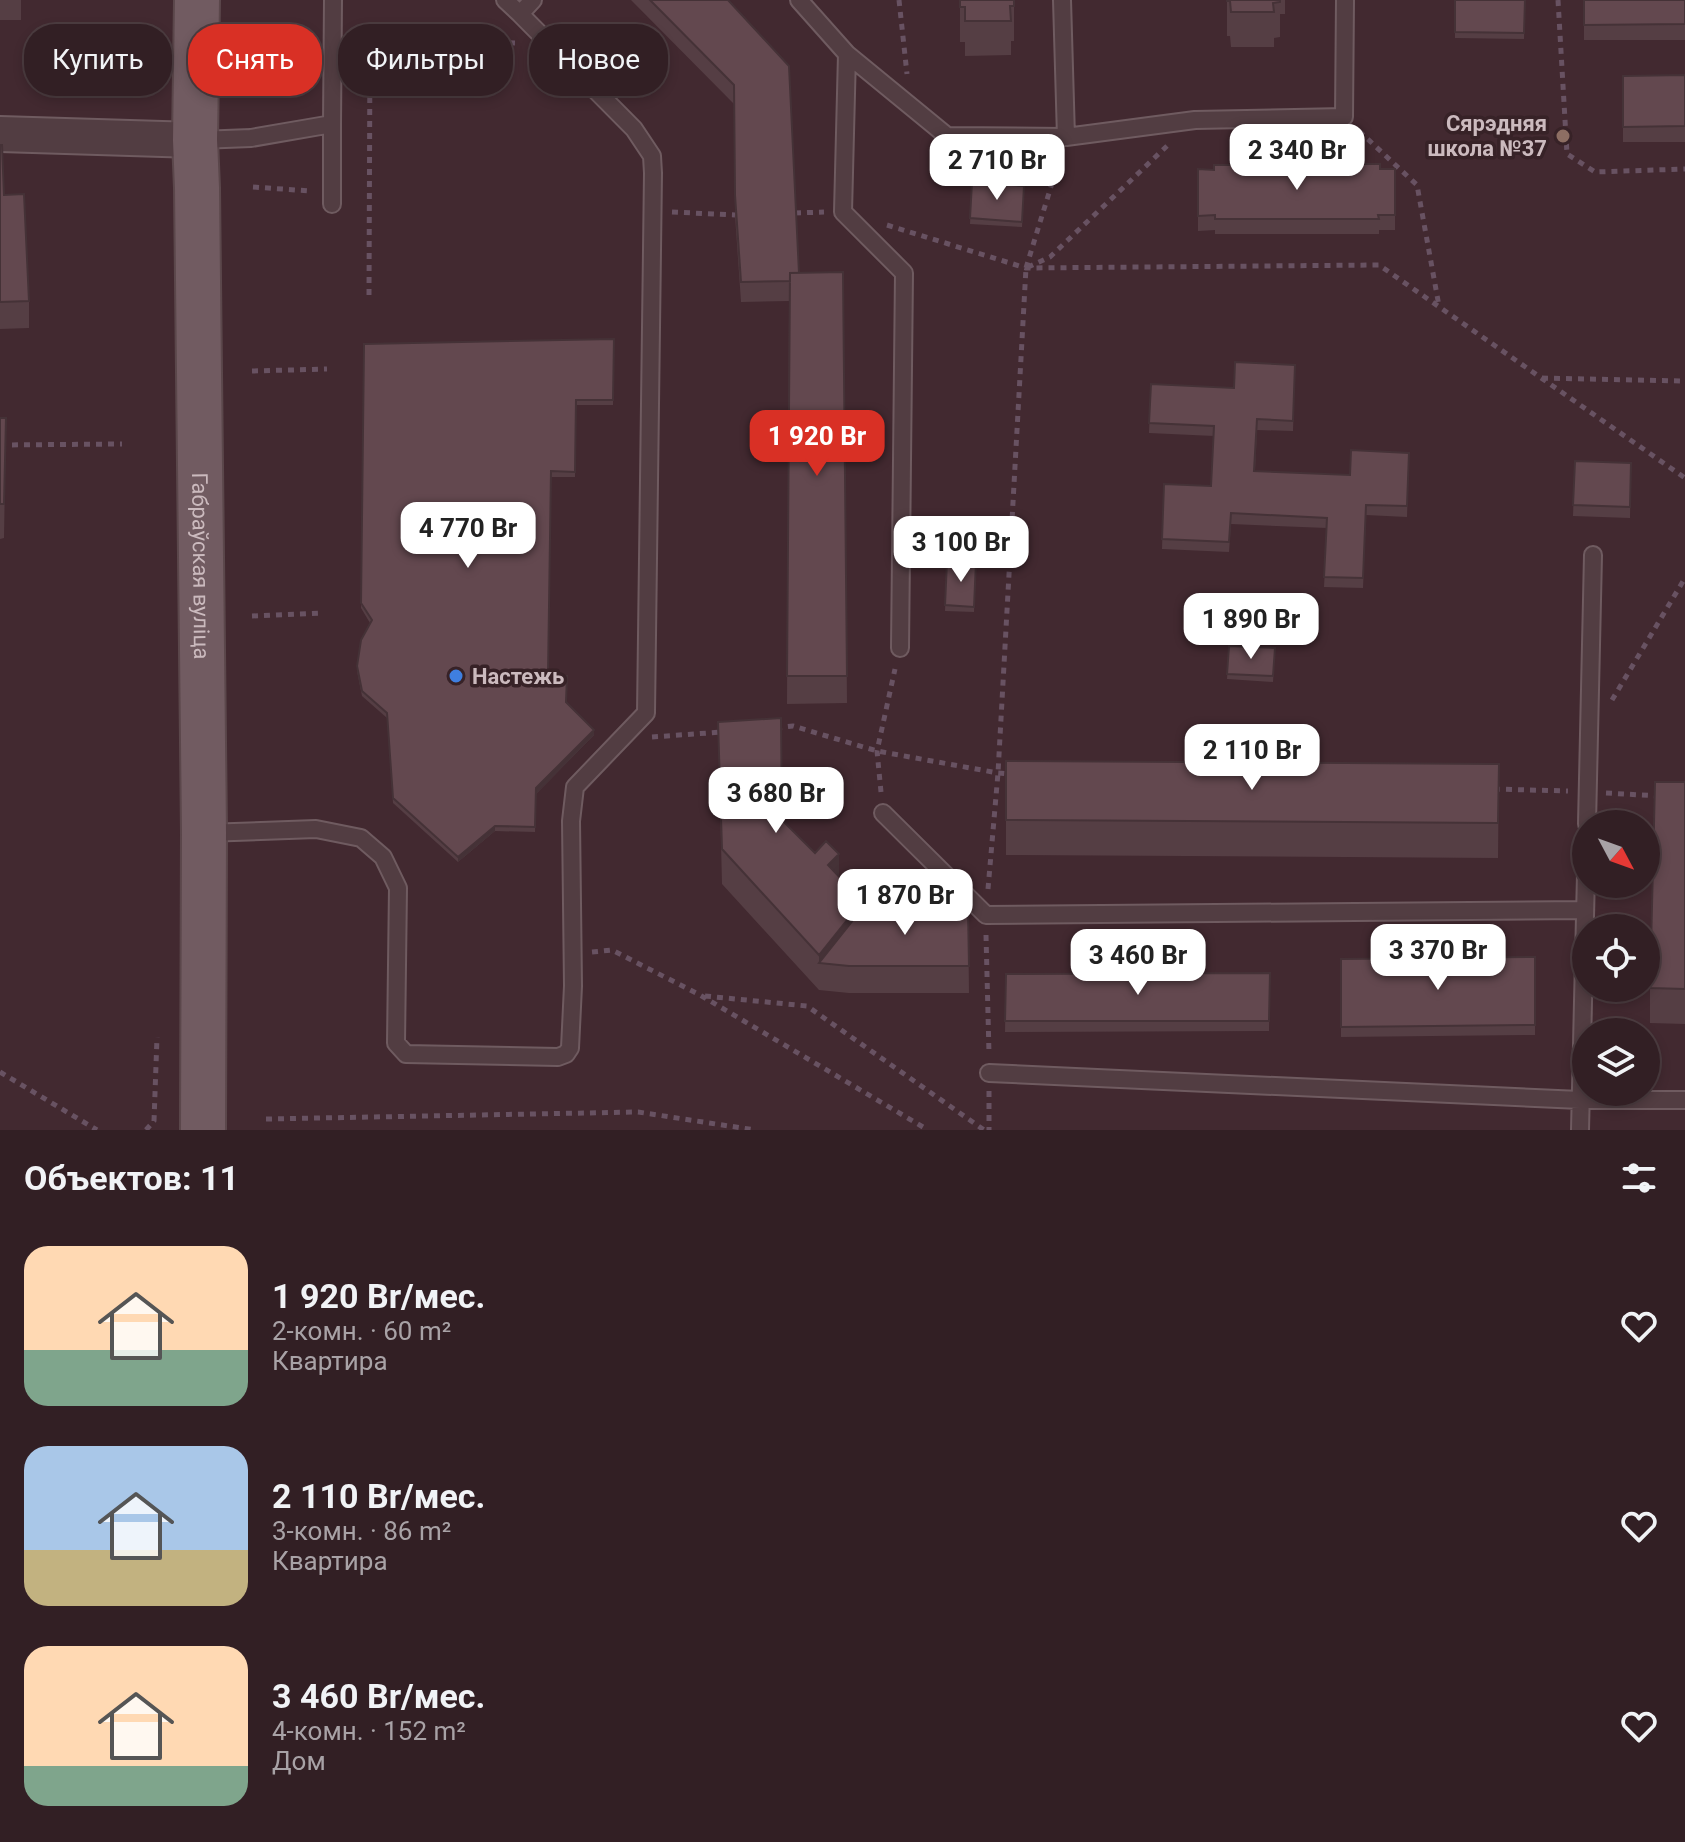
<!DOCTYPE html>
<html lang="ru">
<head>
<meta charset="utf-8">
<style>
  :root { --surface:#321f24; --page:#3d2c31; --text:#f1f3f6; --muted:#a8a2a6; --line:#4d3d41; --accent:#d93025 }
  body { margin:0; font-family:Roboto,sans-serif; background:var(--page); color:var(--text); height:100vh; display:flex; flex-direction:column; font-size:30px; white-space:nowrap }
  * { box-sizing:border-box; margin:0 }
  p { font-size:26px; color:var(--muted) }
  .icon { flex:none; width:44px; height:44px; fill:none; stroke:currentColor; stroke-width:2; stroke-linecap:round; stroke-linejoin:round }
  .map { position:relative; height:1130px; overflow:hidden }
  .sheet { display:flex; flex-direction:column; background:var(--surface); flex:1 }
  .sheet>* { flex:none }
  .guide { position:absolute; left:24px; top:24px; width:800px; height:72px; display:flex; gap:16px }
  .needle { width:52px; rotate:131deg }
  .buttons { position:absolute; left:1572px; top:810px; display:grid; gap:16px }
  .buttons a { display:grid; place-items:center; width:88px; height:88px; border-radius:50%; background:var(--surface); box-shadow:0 4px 12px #0003,0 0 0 2px var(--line); font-size:40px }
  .price { position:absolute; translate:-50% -68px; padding:0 18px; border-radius:16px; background:#fff; color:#222; font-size:26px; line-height:52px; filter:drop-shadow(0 2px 4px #0008) }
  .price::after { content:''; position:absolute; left:50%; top:48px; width:24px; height:18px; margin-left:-12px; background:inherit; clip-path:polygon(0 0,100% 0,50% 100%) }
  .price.on { background:var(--accent); color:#fff }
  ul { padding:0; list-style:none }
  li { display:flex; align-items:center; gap:24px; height:200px; padding:0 24px }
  li span { display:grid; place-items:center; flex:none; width:224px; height:160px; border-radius:24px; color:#555 }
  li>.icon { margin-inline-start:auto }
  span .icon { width:96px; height:96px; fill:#fffc; stroke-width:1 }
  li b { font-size:34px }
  h2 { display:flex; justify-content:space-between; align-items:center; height:96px; padding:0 24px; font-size:34px }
  .tag { padding:0 28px; border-radius:32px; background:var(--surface); box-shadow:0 4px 12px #0003,0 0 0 2px var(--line); font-size:28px; line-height:72px }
  .tag.on { background:var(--accent); color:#fff }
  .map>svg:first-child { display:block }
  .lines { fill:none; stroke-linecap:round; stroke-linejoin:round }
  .service-casing { stroke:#6f5b60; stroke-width:20 }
  .minor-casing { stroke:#6f5b60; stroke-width:38 }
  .primary-casing { stroke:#5b474b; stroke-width:48 }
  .path { stroke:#685262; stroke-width:5; stroke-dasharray:6 6; stroke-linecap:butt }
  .service { stroke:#523d42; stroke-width:16 }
  .minor { stroke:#523d42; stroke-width:34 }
  .primary { stroke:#715b61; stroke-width:44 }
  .wall { fill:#553e44 }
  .shaded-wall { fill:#453237 }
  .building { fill:#63484f; stroke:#453237; stroke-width:2 }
  .education-dot { fill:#8d6e63; stroke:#372227; stroke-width:3 }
  .shop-dot { fill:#3f7fe0; stroke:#372227; stroke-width:3 }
  .labels { text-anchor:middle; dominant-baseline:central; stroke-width:7; stroke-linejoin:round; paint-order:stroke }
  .poi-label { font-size:22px; font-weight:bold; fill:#cbbabe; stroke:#372227; text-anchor:end }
  .street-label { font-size:22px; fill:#cbbabe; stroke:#372227 }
</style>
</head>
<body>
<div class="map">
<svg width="1685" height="1130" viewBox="0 0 1685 1130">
  <rect width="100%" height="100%" fill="#422930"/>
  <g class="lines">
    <g class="service-casing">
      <path id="service" d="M505,0l15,14 13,-14
        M799,0l48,54 100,82 119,1 129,-17 149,-3 1,-117
        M1062,0l4,137
        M847,54l-4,158 61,61 -4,375
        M199,140l52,-2 81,-14 1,-124
        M332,204v-80
        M883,813l103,102 599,-5
        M1587,824l6,-269
        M205,833l111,-4 45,9 22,19 15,31 -2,155 10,11 152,3 8,-3 4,-6 3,-62 -2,-165 4,-34 71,-74 7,-540 -1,-17 -18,-27 -114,-115
        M989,1073l591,27h105
        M1580,1130l6,-256"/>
    </g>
    <g class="minor-casing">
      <path id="minor" d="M0,134l195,6"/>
    </g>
    <g class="primary-casing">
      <g id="primary">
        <path id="s1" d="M197,0l-2,140 2,48 7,645 -1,297"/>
      </g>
    </g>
    <path class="path" d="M899,0l8,74
      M1558,0l9,154 28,18 90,-3
      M252,38l63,1
      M353,40l166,3
      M1359,131l58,54 22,121
      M253,187l57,4
      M672,212l63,3
      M795,213l29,-1
      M887,225l139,43 353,-3 306,213
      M1026,268l34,-111
      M369,295l1,-255
      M252,371l75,-2
      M1542,378l143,3
      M0,445l122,-1
      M252,616l69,-3
      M1612,700l73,-122
      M776,728l17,-2 84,25 121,22 14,1
      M652,737l70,-5
      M1494,789l74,2
      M881,792l-4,-41 18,-82
      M1606,793l54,3
      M988,889l10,-116 28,-505 24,-11 117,-111
      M986,935l3,118
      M592,952l20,-2 88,45 228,135
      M705,996l102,10 177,124
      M0,1072l97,58
      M989,1091v39
      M266,1119l372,-7 117,18
      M146,1130l8,-9 3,-84"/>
    <use href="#service" class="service"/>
    <use href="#minor" class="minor"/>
    <use href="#primary" class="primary"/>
  </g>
  <path class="wall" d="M0,0h21v20h-21z
    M631,0h97l71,273 44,-1 4,431 -60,1 2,-403 -48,1 -6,-87 -1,-111z
    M960,0h54v41h-3v14l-46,1v-14h-5z
    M1227,0h58v14h-5v23l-6,1v9h-43l-1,-11h-3z
    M1455,0h70l-1,39 -69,-1z
    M1584,0h101v40h-101z
    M1685,75v67h-62v-66z
    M0,145l4,50 25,106v27l-29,1v18z
    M1352,164l28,5h15v61h-16v4h-164v-4l-17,1v-62l16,1 42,-5 29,4h25z
    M972,182l52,4 -2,41 -52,-3z
    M614,339l-1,66h-37l-1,72h-24l-3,199 18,26 28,33 -58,59 -1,38 -40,-1 -37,31 -65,-59 -6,-85 -25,-22 -5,-25v-5l13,-43 -9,-15 3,-264z
    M1295,365l-2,66 -36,-1 -2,41 95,4 59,-22 -2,64 -41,-2 -3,73 -39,-1 3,-59 -96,-4 -2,28 -67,-3 2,-65 47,2 3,-50 -65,-3 2,-49 83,4z
    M0,418h6l-2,120 -4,1z
    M1575,461l56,2 -1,55 -57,-2z
    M947,561l29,1 -2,50 -29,-1z
    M1229,646l46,2 -2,34 -46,-3z
    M718,722l64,98 76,75 5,14 105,-1 1,85h-120l-30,-3 -97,-106z
    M1006,761l493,3 -1,94 -492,-3z
    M1685,782v242l-35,-1v-35z
    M1535,957v78l-194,2v-78z
    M1270,973l-1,58 -264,1 1,-58z"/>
  <path class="shaded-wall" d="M594,730v5l-58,59v-6z
    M495,826v5l-37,31v-5z
    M839,854v35l-11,-24z
    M858,888v18l5,-6v35l-44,28v27v-35l36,-63z"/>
  <path class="building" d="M650,0h78l61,66 10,207h-9v8l-49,1 -6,-87 -1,-110z
    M960,0h54v6h-4l1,15h-46v-14h-5z
    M1227,0h53v2l-7,1 1,9h-43l-1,-11h-3z
    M1455,0h70l-1,33 -69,-1z
    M1584,0h101v24l-101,1z
    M1685,75v51l-62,1v-51z
    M0,145h2l2,50 20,-1 5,107 -29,1z
    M1244,160h12v5h29v4h25v-5h29v-4h13v4h28v5h15v46h-17l1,4h-164v-4l-17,1v-47l16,1v-5h30z
    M972,182l52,4 -2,36 -52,-4z
    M843,272l4,404h-60l3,-403z
    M614,339l-1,61h-37l-1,72 -24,-1 -3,205h19l-1,26 28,28 -58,58 -1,39 -40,-1 -37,31 -65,-59 -6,-85 -25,-22 -5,-25 4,-26 11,-20 -11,-17 3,-259z
    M1235,362l60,3 -2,56 -36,-2 -3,52 96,4 1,-25 58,3 -2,53 -41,-1 -3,73 -39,-1 3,-59 -96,-5 -2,29 -67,-3 2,-55 47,2 3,-60 -65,-3 2,-39 83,4z
    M0,418h6l-2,86h-4z
    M1575,461l56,2 -1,44 -57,-2z
    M947,561l29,1 -2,45 -29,-2z
    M1229,646l46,2 -2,28 -46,-2z
    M781,718l1,102 33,33 11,-12 13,13 -11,11 16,17 3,-4 11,10 -3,4 8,8 -44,55 -97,-106 -4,-127z
    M1006,761l493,3 -1,59 -492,-3z
    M1655,782h30v207l-35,-1z
    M925,894l14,1v12l29,1 1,58h-120l-30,-3 43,-54h12v-3l24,3v-3l27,1z
    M1535,957v68l-194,2v-68z
    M1270,973l-1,48h-264l1,-47z"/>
  <circle class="education-dot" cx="1563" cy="136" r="8"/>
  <circle class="shop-dot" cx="456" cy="676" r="8"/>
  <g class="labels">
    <g class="poi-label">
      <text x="1547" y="123">Сярэдняя<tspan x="1547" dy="25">школа №37</tspan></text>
      <text x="472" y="676" text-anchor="start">Настежь</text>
    </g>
    <g class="street-label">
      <text stroke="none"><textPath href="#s1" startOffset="566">Габраўская вуліца</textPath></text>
    </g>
  </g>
</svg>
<div class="buttons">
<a><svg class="needle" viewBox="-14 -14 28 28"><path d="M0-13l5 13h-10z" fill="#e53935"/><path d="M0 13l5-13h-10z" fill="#a8a2a6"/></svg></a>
<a><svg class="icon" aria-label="locate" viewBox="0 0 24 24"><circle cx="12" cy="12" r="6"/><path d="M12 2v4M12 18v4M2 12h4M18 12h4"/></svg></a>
<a><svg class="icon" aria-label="layers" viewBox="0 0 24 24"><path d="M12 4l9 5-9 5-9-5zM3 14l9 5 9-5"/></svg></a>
</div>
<b class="price" style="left:1297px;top:192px">2 340 Br</b>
<b class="price" style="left:997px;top:202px">2 710 Br</b>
<b class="price on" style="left:817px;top:478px">1 920 Br</b>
<b class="price" style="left:468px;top:570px">4 770 Br</b>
<b class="price" style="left:961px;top:584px">3 100 Br</b>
<b class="price" style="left:1251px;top:661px">1 890 Br</b>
<b class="price" style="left:1252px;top:792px">2 110 Br</b>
<b class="price" style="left:776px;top:835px">3 680 Br</b>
<b class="price" style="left:905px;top:937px">1 870 Br</b>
<b class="price" style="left:1438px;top:992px">3 370 Br</b>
<b class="price" style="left:1138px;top:997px">3 460 Br</b>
<div class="guide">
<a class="tag">Купить</a>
<a class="tag on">Снять</a>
<a class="tag">Фильтры</a>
<a class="tag">Новое</a>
</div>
</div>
<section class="sheet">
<h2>Объектов: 11<svg class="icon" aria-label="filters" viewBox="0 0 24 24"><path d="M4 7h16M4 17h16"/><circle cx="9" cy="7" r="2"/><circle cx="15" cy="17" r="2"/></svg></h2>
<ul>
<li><span style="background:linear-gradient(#ffd9b3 65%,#7fa58c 0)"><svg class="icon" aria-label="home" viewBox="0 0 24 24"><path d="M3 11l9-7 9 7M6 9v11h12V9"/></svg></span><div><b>1 920 Br/мес.</b><p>2-комн. · 60 m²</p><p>Квартира</p></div><svg class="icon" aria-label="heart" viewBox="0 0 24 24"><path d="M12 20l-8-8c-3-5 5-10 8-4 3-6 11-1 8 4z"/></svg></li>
<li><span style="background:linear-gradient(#a9c7e8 65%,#c2b280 0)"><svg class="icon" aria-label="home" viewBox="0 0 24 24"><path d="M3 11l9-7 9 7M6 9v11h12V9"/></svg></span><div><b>2 110 Br/мес.</b><p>3-комн. · 86 m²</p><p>Квартира</p></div><svg class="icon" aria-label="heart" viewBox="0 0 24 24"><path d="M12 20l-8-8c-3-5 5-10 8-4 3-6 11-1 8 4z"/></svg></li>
<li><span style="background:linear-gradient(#ffd9b3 75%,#7fa58c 0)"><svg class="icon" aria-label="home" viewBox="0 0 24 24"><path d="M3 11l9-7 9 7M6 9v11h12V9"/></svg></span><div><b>3 460 Br/мес.</b><p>4-комн. · 152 m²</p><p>Дом</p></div><svg class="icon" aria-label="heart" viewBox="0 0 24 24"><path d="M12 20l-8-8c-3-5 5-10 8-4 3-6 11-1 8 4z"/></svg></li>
</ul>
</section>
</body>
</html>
